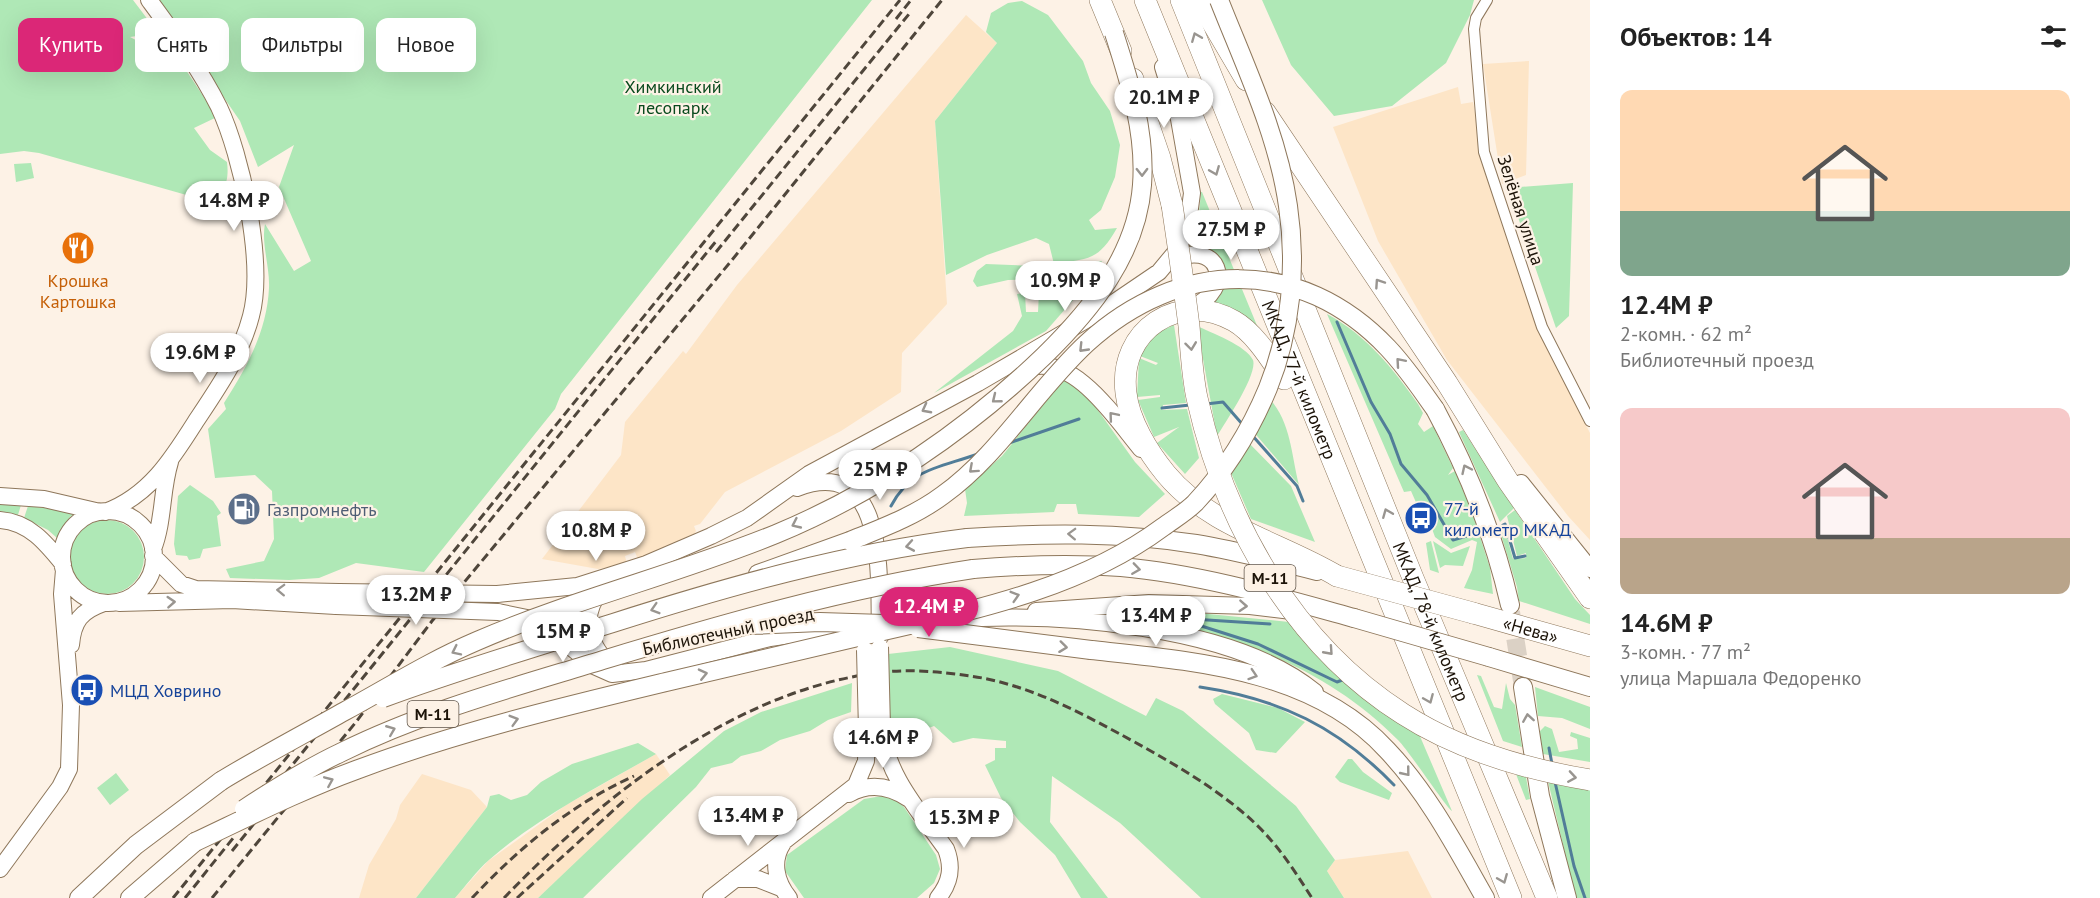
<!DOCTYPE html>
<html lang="ru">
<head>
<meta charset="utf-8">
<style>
  :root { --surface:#fff; --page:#f6f6f6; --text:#222; --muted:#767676; --accent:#db2777 }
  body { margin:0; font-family:"PT Sans",sans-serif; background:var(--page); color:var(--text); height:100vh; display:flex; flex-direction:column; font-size:22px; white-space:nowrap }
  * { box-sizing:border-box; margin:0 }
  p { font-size:20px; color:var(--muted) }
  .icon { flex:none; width:33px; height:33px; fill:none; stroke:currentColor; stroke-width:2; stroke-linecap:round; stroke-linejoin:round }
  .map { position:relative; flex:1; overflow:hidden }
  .drawer { display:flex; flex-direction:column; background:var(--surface); width:510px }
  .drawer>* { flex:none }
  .guide { position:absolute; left:18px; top:18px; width:570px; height:54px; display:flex; gap:12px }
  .price { position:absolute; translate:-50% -51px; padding:0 14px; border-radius:21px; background:#fff; color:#222; font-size:20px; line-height:39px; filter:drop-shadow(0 2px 3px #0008) }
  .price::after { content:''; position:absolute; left:50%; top:36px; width:18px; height:14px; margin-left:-9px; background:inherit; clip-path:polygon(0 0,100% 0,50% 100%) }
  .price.active { background:var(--accent); color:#fff }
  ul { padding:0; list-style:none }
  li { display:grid; align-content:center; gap:12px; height:318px; padding:0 30px }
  li span { display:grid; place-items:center; height:186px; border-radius:12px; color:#555 }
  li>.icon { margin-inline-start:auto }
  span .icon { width:108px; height:108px; fill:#fffc; stroke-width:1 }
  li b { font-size:26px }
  h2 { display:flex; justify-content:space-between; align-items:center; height:72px; padding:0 30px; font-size:26px }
  .pill { padding:0 21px; border-radius:12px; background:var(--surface); box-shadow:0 6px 24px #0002; font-size:21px; line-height:54px }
  .pill.active { background:var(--accent); color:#fff }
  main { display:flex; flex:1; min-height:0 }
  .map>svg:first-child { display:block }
  .built { fill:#fde5c7 }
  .green { fill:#afe8b6 }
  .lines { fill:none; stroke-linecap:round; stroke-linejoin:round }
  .stream { stroke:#517d98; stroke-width:3 }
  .primary-tunnel { stroke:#dbd1c5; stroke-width:18; stroke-dasharray:18 9; stroke-linecap:butt }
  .street-casing { stroke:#8e775b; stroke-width:12 }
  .secondary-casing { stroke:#8e775b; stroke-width:18 }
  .primary-casing { stroke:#8e775b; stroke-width:20 }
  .highway-casing { stroke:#8e775b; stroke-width:22 }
  .street { stroke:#fff; stroke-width:10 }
  .secondary { stroke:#fff; stroke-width:16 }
  .primary { stroke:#fff; stroke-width:18 }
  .highway { stroke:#fff; stroke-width:21 }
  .rail { stroke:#4f463b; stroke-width:3; stroke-dasharray:9 4.5; stroke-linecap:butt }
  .secondary-bridge-casing { stroke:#8e775b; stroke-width:18; stroke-linecap:butt }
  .primary-bridge-casing { stroke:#8e775b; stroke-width:20; stroke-linecap:butt }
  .highway-bridge-casing { stroke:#8e775b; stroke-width:22; stroke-linecap:butt }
  .secondary-bridge { stroke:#fff; stroke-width:16 }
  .primary-bridge { stroke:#fff; stroke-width:18 }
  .highway-bridge { stroke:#fff; stroke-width:21 }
  .oneway { stroke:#999590 }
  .labels { text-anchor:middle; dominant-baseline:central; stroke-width:4.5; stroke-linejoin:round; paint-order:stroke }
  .shield { fill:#fdf2e6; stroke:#60564b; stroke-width:1.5 }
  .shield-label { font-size:16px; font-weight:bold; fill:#1c1308 }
  .park-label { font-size:18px; fill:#094a1d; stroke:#fdf2e6 }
  .street-label { font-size:18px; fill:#1c1308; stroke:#fdf2e6 }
  .food-label { font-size:18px; fill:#c56008; stroke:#fdf2e6 }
  .transit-label { font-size:18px; fill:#164399; stroke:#fdf2e6; text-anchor:start }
  .service-label { font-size:18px; fill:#4e5e75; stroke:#fdf2e6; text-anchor:start }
</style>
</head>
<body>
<main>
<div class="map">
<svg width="1590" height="898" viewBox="0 0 1590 898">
  <rect width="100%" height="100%" fill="#fdf2e6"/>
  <path class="built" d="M966,15l31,28 -62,78 12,183 -45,49 -1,39 -60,39 -116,61 -25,32 -6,2 2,5 -6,11 -51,20 -4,-10 -10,4 2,8 -29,5 -56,-10 79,-104 4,-33 58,-71 3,3 51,-69z
    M1529,61l-3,114 -24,9 -19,-120z
    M1458,87l3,17 12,-2 11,58 52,166 54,107v107l-22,-24 -121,-156 -69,-119 -45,-114z
    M656,754l14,21 -132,123h-83l33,-37 46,-33 32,-23z
    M422,774l49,16 16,17 -71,91h-57l10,-33 27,-46 4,-14z
    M1408,851l24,47h-88l-17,-27 8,-11z"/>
  <path class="green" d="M0,0h133l25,33 -28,4 52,27 35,53 -23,11 16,22 17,12c3,23 -5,39 -30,36l-158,-45 -15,-2 -24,3z
    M157,0h715l-311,394 -6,15 -131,163 -68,-9 -37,15 -30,2 -59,-2 -4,-9 38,-8 10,-22 -2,-48 -17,-16 -40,3 -7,-49 18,-20 -2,-6c23,-36 43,-72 45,-115 1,-21 -8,-45 -4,-64l29,47 17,-10 -32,-74 15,-42 -36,22 -18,-46z
    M1262,0h212l-4,15 -24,48 -54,43 -58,10 -43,-51z
    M1022,1l26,14 35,46 8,22 19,28 10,34 -5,32 -14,33 -12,10 6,10 22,-2c-19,33 -27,30 -63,36l-5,-20 -13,-6 -49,17 -41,20 -11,-154 62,-78 -11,-11 5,-19 17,-10z
    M31,163l3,15 -18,4 -2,-18z
    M1573,183l-4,133 -13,12 -48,-140z
    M1201,192h1l56,136 -45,-25c16,-13 10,-26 6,-45l-15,-12 -15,-1 10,-31z
    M1102,261l-10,17 -84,2 -31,7 -4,-6 4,-10 9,-7 71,3z
    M1081,291l-35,40 -112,62 79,-62 9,-15 -5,-22 8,-1 1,19h12l1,-20z
    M1327,314c39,21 66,54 91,90l5,9 -5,11 6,8 9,-6 20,42 -5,7 7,-4 17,41 -4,4 5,-1 17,53 3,26 -29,-6 8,-18 5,-28 -5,-2 -21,9 -16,-12 -8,-22 -5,1 -11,-25 -7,1z
    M1174,325l12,78 -23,2 -1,5 25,-1 12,49 -14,16 -28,-31 22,-16 -25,10 -16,-37 22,-3v-2l-23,2 2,-39 17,7 2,-2 -18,-7 16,-23z
    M1197,326c13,6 50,20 56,34 5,14 -28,63 -36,76z
    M1064,379l23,16 48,67 30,32 -26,23 -61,-3 -2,-10h-19l-3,8 -90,4 3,-13 -2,-14 37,-33z
    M1268,397c23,24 23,56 31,88l-47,-55z
    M1463,430l51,78 -14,14 -41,-90z
    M1245,439l46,47 24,56 -64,-23 -22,-51z
    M190,485l23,16 8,12 -4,3 4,30 -18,3 -3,9 -11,2 -2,-4 -11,-1 -2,-11 4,-48z
    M0,503l21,2 -3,10 -18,-4z
    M28,506l49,6 -7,5 -13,21 -9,-8 -24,-12z
    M1515,510l60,89 15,16v9l-71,-23 -2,-14 -18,-59 5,-2 9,33 13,-1v-5l-9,3 -10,-40z
    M70 557a37 37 0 1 1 74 0a37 37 0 1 1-74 0Z
    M1431,541l8,32 -9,-3 -4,-27z
    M1433,541l18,12 19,-7 -7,20 -18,-1 -5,3z
    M1178,611l111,11 127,105 36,84c-4,-1 -43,-60 -54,-71 -67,-68 -157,-104 -250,-121v-7z
    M950,647l108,24 88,45 10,-18 27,13 113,95 39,54 -8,11 17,27h-143l-81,-75 -68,-47 -2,46 58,76h-27l-26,-43 -35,-33 -19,-24 -16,-33 10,-5v-12h11v-7l-33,-3 -20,5 -19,-17 -33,13 -11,-11 -2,-74z
    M1477,675l4,1 13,31 8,2 4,-26 4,16 5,6 7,42 -19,-6z
    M852,683l-1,29 -23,8 -18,11 -30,9 -19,11 -20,5 -9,7 -21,5 -15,19 -113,111h-45l104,-99 82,-68 37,-19z
    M1535,687l55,20v22l-28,-11 -24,-2z
    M1222,694l56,14 27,14 -29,31 -20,-3 -7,-17 -34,-29 -2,-5z
    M1545,726l7,3 7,23 19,-3 -1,-10 -7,-3 1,-4 19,6v24l-47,-8 -4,-22z
    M638,743l18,11c-56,32 -118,63 -167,106 -13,11 -23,26 -34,38h-39l71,-91 3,-11 9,-2 12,6 16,-5 14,-13 31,-18z
    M1348,759h4l11,13 29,21 -3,7 -49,-18 -5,-5z
    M1514,769l11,3 5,27 -4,1z
    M116,773l13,17 -19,15 -13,-17z
    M1547,777l43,8v113h-13l-4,-11z
    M882,796l10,1 12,10 32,48 4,14 -6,14 -17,15h-113l-19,-27 2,-16 77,-56z"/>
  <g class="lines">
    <path class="stream" d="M1337,322l34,80 19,32 11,30 26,31 26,45 24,-7
      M1206,404l17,-2 20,23
      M1162,408l28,-3
      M1251,434l46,52 6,15
      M1009,443l70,-24
      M891,506c20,-38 48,-38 87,-52
      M1503,525l2,-1 10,34 10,-2
      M1270,624l-78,-5v4l66,21 79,38 8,-3
      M1200,687c80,12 138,40 194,98
      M1549,748l3,16
      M1555,782l19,84 11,32"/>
    <path class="primary-tunnel" d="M1511,612l12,75"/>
    <g class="street-casing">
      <path id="street" d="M1487,0l-11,18 -2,11 10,123 58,175 48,94"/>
    </g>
    <g class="secondary-casing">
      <path id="secondary" d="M1169,262c49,-27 70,26 20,47
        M1028,368c46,-15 87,50 113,81
        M1521,483l69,86
        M797,488c93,-35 81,95 83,149
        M0,496l44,3 56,13
        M62 557a46 46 0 1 1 92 0a46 46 0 1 1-92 0Z
        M105,512c44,-16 67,-53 91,-91 22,-33 45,-66 55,-105 14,-52 -9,-160 -32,-209 -19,-38 -45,-73 -70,-107
        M0,520c29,2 46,23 63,44
        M153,549c11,-28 8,-58 17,-87
        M153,556l28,28 15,5 143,3
        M601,591c-22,24 -12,58 13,76
        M497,594l80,-8 69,-22 65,-28 36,-18 62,-44 169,-91 125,-73 56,-38 20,-24 8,-17 5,-38 -13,-74 -16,-52
        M119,603l113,-3 104,6
        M1036,611l113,-8 101,3 50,6
        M498,612l29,6 23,12 44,36 18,8 34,-4 124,-32 67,-10
        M955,619c103,-6 277,5 360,73
        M71,645c2,-24 10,-34 33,-42
        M882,728c3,46 38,84 64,121 7,18 5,33 -8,49
        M849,794c21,-12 41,-8 60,5
        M783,843c-12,18 -7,39 6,55
        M0,869l60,-82 9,-18 2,-64 -9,-111 2,-24
        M735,879h23l23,9
        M711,898l145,-113 10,-24 1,-31"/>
    </g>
    <g class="primary-casing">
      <path id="primary" d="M1435,409c34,63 59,126 75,196
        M967,538c77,-5 153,-6 229,6 41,7 81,17 121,27
        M973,569c49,-4 98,-6 148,-2 79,7 157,30 233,51
        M758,574l92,-33
        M1091,650c102,11 222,19 296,100 41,43 69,97 98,148
        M1489,657l101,30
        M1523,687l17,109 27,102
        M79,898l57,-53 85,-64
        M130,898l65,-56"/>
    </g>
    <g class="highway-casing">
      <g id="highway">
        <path d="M1100,0l21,51"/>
        <path id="s1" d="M1145,0l366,898"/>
        <path id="s2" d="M1181,0l232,578 134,320"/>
        <path d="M1199,0l47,80"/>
        <path d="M1133,79l27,79 12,47"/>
        <path d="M1265,112l182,271 61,98 82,117"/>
        <path d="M1284,379c-13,-19 -29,-46 -50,-58 -55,-31 -116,9 -108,72 3,28 22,59 40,81 44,53 114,68 171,102"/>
        <path id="s3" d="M1473,613l117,33"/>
      </g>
    </g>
    <use href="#street" class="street"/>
    <use href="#secondary" class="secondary"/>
    <use href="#primary" class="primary"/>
    <use href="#highway" class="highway"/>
    <path class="rail" d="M896,19l15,-19
      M716,252l193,-238
      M285,774l432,-534
      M232,851l65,-81
      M173,898l727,-898
      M185,898l49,-61
      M212,898l144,-176 76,-101 300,-361 210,-260
      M472,898c47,-50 98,-93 162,-122
      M504,898c99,-103 234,-210 380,-226 28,-3 59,0 86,4 52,7 102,32 148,57 50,27 115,63 152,106 16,18 29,39 42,59
      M517,898l110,-100"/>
    <g class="secondary-bridge-casing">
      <path id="secondary-bridge" d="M339,592l158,2
        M336,606l162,6
        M880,647l2,81
        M865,650l2,80"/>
    </g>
    <g class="primary-bridge-casing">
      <path id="primary-bridge" d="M850,541c32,-13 65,-25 93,-46 57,-41 93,-105 144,-152 92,-84 213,-88 301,5 18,19 32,40 47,61
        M1354,618l135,39
        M750,625l70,-3 64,2
        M918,628l173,22
        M383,698c76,-28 153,-51 230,-75 116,-37 233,-70 354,-85
        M221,781c41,-25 83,-47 124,-70 44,-24 85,-50 132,-70 97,-42 201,-67 299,-107 99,-41 191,-104 268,-178 47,-46 93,-102 98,-171 4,-52 -12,-102 -28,-152
        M244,809c32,-21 64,-41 98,-57 83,-41 173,-65 261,-92 122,-37 244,-72 370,-91
        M195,842c53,-25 106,-52 161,-72 101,-38 206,-63 310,-88 66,-15 131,-31 196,-46 103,-24 215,-45 301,-109 11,-8 23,-15 32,-24 31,-33 56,-74 73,-115 23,-57 29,-121 20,-182 -10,-71 -43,-140 -69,-206"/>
    </g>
    <g class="highway-bridge-casing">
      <path id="highway-bridge" d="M1172,205c6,40 12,81 17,121 2,24 3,49 8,72 28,125 96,246 206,316 56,36 121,55 187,66
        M1337,576l136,37"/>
    </g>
    <use href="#secondary-bridge" class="secondary-bridge"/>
    <use href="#primary-bridge" class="primary-bridge"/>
    <use href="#highway-bridge" class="highway-bridge"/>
  </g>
  <defs><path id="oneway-chevron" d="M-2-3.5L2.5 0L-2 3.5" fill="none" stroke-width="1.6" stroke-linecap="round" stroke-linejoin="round" transform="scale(1.5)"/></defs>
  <g class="oneway">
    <use href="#oneway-chevron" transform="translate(1196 37) rotate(-112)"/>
    <use href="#oneway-chevron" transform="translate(1215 171) rotate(68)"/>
    <use href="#oneway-chevron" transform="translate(1142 172) rotate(89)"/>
    <use href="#oneway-chevron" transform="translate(1379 283) rotate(-124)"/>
    <use href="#oneway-chevron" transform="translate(1191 346) rotate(83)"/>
    <use href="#oneway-chevron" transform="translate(1083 348) rotate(134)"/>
    <use href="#oneway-chevron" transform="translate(1400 362) rotate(-131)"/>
    <use href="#oneway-chevron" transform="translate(996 399) rotate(141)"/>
    <use href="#oneway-chevron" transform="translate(926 409) rotate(152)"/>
    <use href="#oneway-chevron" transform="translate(1113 416) rotate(-130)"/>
    <use href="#oneway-chevron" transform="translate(973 469) rotate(138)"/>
    <use href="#oneway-chevron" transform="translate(1466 469) rotate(-115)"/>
    <use href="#oneway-chevron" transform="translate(1387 513) rotate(-112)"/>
    <use href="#oneway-chevron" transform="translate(796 524) rotate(155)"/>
    <use href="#oneway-chevron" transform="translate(1072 534) rotate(-178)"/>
    <use href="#oneway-chevron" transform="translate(910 546) rotate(170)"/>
    <use href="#oneway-chevron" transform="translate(1136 569) rotate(8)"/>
    <use href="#oneway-chevron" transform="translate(281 590) rotate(-178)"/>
    <use href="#oneway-chevron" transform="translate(1015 596) rotate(-17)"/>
    <use href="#oneway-chevron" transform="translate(171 602) rotate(-4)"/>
    <use href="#oneway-chevron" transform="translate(1243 606) rotate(4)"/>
    <use href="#oneway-chevron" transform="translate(655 609) rotate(163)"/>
    <use href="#oneway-chevron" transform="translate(1063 647) rotate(7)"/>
    <use href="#oneway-chevron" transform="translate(456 651) rotate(154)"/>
    <use href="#oneway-chevron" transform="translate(1329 651) rotate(48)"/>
    <use href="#oneway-chevron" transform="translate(703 674) rotate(-13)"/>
    <use href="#oneway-chevron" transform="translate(1253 675) rotate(18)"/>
    <use href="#oneway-chevron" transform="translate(1429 699) rotate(67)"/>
    <use href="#oneway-chevron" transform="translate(1528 718) rotate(-99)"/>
    <use href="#oneway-chevron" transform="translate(514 720) rotate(-16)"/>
    <use href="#oneway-chevron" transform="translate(391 730) rotate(-22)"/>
    <use href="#oneway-chevron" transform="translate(1406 772) rotate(51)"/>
    <use href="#oneway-chevron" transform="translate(1572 777) rotate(9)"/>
    <use href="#oneway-chevron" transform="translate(329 781) rotate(-23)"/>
    <use href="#oneway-chevron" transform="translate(1503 879) rotate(68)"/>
  </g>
  <defs>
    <g id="restaurant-disc" transform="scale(1.725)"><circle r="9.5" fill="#e8710a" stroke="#fdf2e6"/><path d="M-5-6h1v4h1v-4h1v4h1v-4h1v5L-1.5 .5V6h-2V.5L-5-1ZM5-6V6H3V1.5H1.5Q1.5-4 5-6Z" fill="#fff"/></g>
    <g id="fuel-disc" transform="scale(1.725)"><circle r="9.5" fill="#5c6f8a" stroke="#fdf2e6"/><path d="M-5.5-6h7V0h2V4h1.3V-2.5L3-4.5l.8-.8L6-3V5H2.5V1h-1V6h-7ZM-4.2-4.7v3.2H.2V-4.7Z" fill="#fff"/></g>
    <g id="bus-disc" transform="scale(1.725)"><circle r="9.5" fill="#1a4fb4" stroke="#fdf2e6"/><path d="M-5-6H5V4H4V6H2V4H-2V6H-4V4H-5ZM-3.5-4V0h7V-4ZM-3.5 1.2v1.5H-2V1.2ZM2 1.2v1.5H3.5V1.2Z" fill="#fff"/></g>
  </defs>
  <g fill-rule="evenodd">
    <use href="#restaurant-disc" x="78" y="248"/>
    <use href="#fuel-disc" x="244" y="509"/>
    <use href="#bus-disc" x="1421" y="518"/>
    <use href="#bus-disc" x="87" y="690"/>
  </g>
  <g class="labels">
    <g class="shield">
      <rect x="1244.5" y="565" width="51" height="26" rx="4.5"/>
      <rect x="407.5" y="701" width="51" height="26" rx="4.5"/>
    </g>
    <g class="shield-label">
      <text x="1270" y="578">М-11</text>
      <text x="433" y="714">М-11</text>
    </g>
    <g class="park-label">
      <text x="673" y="86">Химкинский<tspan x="673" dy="21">лесопарк</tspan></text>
    </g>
    <g class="street-label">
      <text transform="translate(1521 210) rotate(72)">Зелёная улица</text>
      <text stroke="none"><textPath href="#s1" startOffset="410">МКАД, 77-й километр</textPath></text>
      <text stroke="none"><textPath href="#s2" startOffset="670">МКАД, 78-й километр</textPath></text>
      <text stroke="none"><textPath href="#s3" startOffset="60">«Нева»</textPath></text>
      <text transform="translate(728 631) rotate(-12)">Библиотечный проезд</text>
    </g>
    <g class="food-label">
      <text x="78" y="280">Крошка<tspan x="78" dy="21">Картошка</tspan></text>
    </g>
    <g class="transit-label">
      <text x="1444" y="508">77-й<tspan x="1444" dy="21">километр МКАД</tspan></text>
      <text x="110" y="690">МЦД Ховрино</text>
    </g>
    <g class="service-label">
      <text x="267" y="509">Газпромнефть</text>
    </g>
  </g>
</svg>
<b class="price" style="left:1164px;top:129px">20.1M ₽</b>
<b class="price" style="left:234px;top:232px">14.8M ₽</b>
<b class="price" style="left:1231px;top:261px">27.5M ₽</b>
<b class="price" style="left:1065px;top:312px">10.9M ₽</b>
<b class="price" style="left:200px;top:384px">19.6M ₽</b>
<b class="price" style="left:880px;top:501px">25M ₽</b>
<b class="price" style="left:596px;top:562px">10.8M ₽</b>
<b class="price" style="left:416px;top:626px">13.2M ₽</b>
<b class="price active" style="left:929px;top:638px">12.4M ₽</b>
<b class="price" style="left:1156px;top:647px">13.4M ₽</b>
<b class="price" style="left:563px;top:663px">15M ₽</b>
<b class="price" style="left:883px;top:769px">14.6M ₽</b>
<b class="price" style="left:748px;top:847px">13.4M ₽</b>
<b class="price" style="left:964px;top:849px">15.3M ₽</b>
<div class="guide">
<a class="pill active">Купить</a>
<a class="pill">Снять</a>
<a class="pill">Фильтры</a>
<a class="pill">Новое</a>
</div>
</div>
<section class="drawer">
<h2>Объектов: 14<svg class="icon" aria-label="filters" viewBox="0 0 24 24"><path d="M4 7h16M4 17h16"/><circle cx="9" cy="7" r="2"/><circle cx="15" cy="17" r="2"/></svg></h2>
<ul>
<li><span style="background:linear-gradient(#ffd9b3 65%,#7fa58c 0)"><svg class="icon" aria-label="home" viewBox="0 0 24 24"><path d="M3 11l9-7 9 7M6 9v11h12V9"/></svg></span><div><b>12.4M ₽</b><p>2-комн. · 62 m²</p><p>Библиотечный проезд</p></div></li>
<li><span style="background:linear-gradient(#f6c9c9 70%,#b9a48a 0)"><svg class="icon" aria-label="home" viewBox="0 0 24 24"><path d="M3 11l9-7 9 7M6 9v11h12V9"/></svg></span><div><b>14.6M ₽</b><p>3-комн. · 77 m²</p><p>улица Маршала Федоренко</p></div></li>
</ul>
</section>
</main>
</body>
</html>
